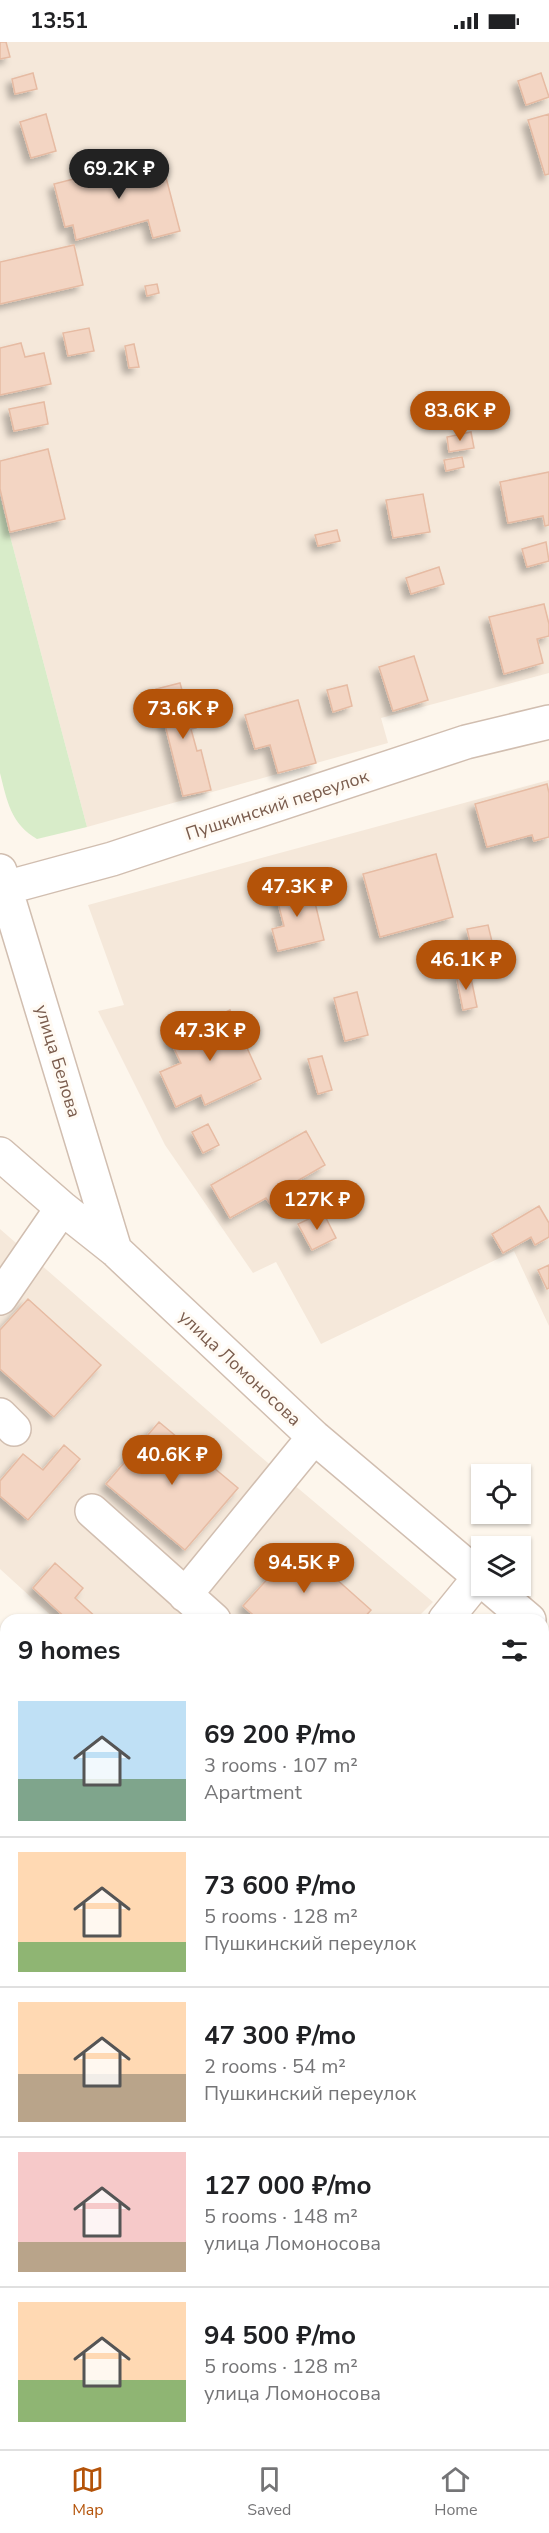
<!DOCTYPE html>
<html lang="en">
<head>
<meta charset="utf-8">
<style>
  :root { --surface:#fff; --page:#f2f2f2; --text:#202124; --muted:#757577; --line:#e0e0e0; --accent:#b45309 }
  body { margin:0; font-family:"Nunito Sans",sans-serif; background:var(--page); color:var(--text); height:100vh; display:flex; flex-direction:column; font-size:22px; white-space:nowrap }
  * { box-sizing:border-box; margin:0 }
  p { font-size:20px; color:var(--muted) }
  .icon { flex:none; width:33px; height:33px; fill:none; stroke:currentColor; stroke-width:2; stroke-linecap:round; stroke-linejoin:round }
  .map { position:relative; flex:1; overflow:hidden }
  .sheet { position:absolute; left:0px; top:1572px; width:549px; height:836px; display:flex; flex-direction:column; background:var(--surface); border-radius:18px 18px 0 0; box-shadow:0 2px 4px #0004 }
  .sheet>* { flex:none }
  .tools { position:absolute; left:471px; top:1422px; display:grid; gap:12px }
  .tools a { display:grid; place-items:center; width:60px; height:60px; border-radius:0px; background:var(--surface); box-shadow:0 2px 4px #0004; font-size:30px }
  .price { position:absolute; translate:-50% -51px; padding:0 14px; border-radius:21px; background:var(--accent); color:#fff; font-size:20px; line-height:39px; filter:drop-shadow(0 2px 3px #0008) }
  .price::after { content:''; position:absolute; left:50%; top:36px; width:18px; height:14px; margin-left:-9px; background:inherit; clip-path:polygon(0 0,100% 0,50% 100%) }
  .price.current { background:#222; color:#fff }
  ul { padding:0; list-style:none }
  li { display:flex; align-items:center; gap:18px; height:150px; padding:0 18px }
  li+li { border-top:2px solid var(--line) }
  li span { display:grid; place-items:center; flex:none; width:168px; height:120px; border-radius:0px; color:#555 }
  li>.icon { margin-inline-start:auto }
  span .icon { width:72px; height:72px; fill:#fffc; stroke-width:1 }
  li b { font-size:26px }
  h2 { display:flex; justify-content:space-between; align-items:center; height:72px; padding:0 18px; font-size:26px }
  .status { display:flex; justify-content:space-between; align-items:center; height:42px; padding:0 30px; background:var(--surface); direction:ltr }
  .status svg { height:16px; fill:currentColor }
  .tabs { display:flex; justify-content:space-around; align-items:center; height:84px; border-top:2px solid var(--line); background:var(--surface); font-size:16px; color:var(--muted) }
  .tabs a { display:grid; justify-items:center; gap:3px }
  .tabs .current { color:var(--accent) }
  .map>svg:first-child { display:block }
  .residential { fill:#f5e8da }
  .industrial { fill:#efe9e4 }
  .green { fill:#d8ecc9 }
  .building { fill:#f3d5c3; stroke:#e6bba3; stroke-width:1.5; filter:url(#shadow) }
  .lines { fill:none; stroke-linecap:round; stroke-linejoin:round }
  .minor-casing { stroke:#d1beb0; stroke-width:36 }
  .minor { stroke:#fff; stroke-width:33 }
  .rail { stroke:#b9a8c9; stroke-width:4.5; stroke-dasharray:9 6; stroke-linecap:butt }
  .labels { text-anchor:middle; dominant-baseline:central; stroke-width:6; stroke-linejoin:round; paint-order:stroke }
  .street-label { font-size:18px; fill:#7a5c4d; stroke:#fffaf3 }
</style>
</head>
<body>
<div class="status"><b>13:51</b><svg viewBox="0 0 49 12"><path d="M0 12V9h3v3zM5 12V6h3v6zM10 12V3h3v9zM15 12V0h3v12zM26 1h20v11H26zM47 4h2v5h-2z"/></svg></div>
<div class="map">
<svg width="549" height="2407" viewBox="0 0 549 2407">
  <defs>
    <filter id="shadow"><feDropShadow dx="-5.5" dy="5.5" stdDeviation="3" flood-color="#0004"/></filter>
  </defs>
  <rect width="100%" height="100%" fill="#fdf6ec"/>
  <path class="residential" d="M0,0h549v631l-168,45 7,25 -301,84 -87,-329z
    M549,738v546l-35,-75 -193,93 -45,-82 -23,11 -88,-128 -67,-134 26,-6 -36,-100z
    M0,1187l261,228 172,145 -16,16 2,2h-363l-56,-51z
    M544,1657l5,4v125l-6,8z
    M543,1887l6,6v255l-6,-5z"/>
  <path class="industrial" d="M0,1779l6,3v267l-6,-4z"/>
  <path class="green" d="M0,456l87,329 -50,12c-26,-15 -30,-38 -37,-66z"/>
  <path class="building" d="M0,0h6l4,15 -10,2z
    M33,31l4,16 -22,5 -3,-15z
    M541,31l8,24 -23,8 -8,-24z
    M46,72l10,37 -25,7 -11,-36z
    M549,72v60l-4,1 -17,-55z
    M150,110l4,17 9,-3 17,65 -27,7 -5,-18 -72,20 -3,-15 -8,2 -11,-43 74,-19 -1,-7z
    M74,203l9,40 -83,19v-42z
    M157,242l2,9 -12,3 -2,-10z
    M89,286l5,23 -26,5 -5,-23z
    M21,301l4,14 19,-4 7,31 -51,11v-47z
    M134,302l5,23 -10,1 -4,-22z
    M44,360l4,22 -34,7 -5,-22z
    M471,390l3,16 -25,4 -2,-15z
    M48,407l17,70 -55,13 -10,-43v-28z
    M462,415l2,10 -18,4 -2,-11z
    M549,430v53l-4,1 -2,-10 -35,7 -8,-41z
    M423,452l7,38 -37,6 -7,-38z
    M337,488l3,11 -22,5 -3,-11z
    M546,500l3,19 -22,6 -5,-18z
    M439,525l5,17 -33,10 -5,-16z
    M544,562l5,20v12l-12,3 6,24 -39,11 -15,-57z
    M414,614l14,44 -35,11 -14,-44z
    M180,641l6,21 3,-1 7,25 -5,1 6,22 4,-1 10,40 -28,6 -27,-107z
    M347,643l5,21 -19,6 -6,-22z
    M298,658l18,63 -38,10 -8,-28 -15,4 -10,-34z
    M547,742l2,9v44l-15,4 -2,-6 -45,12 -12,-43z
    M436,812l17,63 -73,20 -17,-63z
    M310,840l14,58 -46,11 -6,-22 12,-3 -9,-35z
    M488,883l6,25 -21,5 -6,-26z
    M470,931l7,34 -14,3 -7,-35z
    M357,950l11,43 -23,6 -11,-43z
    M230,968l31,69 -56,26 -4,-10 -25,12 -16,-35 21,-9 -12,-25z
    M322,1014l10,34 -14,4 -10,-35z
    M208,1082l11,21 -16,8 -11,-21z
    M306,1089l19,34 -35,20 3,6 -23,13 -4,-6 -36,20 -19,-33z
    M539,1164l10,17v14l-14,8 -4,-8 -28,16 -11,-19z
    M323,1170l13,26 -24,12 -14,-26z
    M549,1223v23l-2,1 -9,-19z
    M28,1257l73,66 -47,52 -54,-48v-39z
    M159,1380l79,66 -53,62 -79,-66z
    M64,1403l16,14 -52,61 -28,-24v-15l23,-27 20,16z
    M298,1503l73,65 -9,10h-103l-16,-14z
    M55,1521l28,25 -8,10 24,22h-31l-35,-32z
    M0,1875l6,4v44l-6,-3z
    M543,2108l6,5v10l-6,7z
    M543,2131l6,4v28l-6,-5z"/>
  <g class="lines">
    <g class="minor-casing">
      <path id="minor" d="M0,829l115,379
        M5,846l107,-29 354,-117 83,-20
        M0,1112l62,54 53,42 199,187 168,142
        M0,1256l62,-90
        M0,1373l14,14
        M92,1469l122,109
        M489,1544l40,34
        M185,1553l129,-158
        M445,1578l34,-42
        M0,1832l6,3
        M543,1844l6,-6
        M0,2004l6,-11
        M0,2209l6,4
        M337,2402l10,5"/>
    </g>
    <use href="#minor" class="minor"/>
    <path class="rail" d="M0,2103l6,3
      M0,2250l6,4
      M543,2401l6,3
      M269,2402l10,5"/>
  </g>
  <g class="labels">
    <g class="street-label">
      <text transform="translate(277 763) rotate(-18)">Пушкинский переулок</text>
      <text transform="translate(58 1019) rotate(73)">улица Белова</text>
      <text transform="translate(240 1326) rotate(43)">улица Ломоносова</text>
    </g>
  </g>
</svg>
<div class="tools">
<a><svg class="icon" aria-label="locate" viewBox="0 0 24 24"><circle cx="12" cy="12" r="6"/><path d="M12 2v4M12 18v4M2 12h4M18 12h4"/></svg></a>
<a><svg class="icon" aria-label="layers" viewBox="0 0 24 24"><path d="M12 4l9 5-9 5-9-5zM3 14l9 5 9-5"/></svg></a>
</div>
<b class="price current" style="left:119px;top:158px">69.2K ₽</b>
<b class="price" style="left:460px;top:400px">83.6K ₽</b>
<b class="price" style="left:183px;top:698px">73.6K ₽</b>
<b class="price" style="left:297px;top:876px">47.3K ₽</b>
<b class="price" style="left:466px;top:949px">46.1K ₽</b>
<b class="price" style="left:210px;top:1020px">47.3K ₽</b>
<b class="price" style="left:317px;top:1189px">127K ₽</b>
<b class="price" style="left:172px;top:1444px">40.6K ₽</b>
<b class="price" style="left:304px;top:1552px">94.5K ₽</b>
<section class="sheet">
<h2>9 homes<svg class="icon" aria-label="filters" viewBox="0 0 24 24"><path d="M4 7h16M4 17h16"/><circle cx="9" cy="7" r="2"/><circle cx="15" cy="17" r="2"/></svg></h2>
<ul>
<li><span style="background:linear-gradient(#bfe0f5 65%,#7fa58c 0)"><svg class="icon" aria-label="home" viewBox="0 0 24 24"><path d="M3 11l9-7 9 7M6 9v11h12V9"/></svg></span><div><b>69 200 ₽/mo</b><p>3 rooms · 107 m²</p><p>Apartment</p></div></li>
<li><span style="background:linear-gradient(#ffd9b3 75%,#8fb573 0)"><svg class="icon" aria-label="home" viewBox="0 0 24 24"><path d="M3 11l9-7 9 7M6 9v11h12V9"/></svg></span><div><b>73 600 ₽/mo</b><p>5 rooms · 128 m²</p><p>Пушкинский переулок</p></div></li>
<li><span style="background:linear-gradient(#ffd9b3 60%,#b9a48a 0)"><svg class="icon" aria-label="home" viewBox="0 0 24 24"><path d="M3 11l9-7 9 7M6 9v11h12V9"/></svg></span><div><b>47 300 ₽/mo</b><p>2 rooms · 54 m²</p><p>Пушкинский переулок</p></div></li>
<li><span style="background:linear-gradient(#f6c9c9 75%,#b9a48a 0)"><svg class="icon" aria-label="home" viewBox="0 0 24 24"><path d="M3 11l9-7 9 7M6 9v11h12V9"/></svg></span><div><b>127 000 ₽/mo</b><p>5 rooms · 148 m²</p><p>улица Ломоносова</p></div></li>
<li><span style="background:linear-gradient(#ffd9b3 65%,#8fb573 0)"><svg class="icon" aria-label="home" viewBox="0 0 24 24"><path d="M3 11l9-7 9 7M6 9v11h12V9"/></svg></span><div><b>94 500 ₽/mo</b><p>5 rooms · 128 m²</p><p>улица Ломоносова</p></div></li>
</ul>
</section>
</div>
<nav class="tabs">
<a class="current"><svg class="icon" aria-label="map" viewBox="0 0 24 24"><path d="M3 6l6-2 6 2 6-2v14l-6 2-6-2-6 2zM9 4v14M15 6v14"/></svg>Map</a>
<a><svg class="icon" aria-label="saved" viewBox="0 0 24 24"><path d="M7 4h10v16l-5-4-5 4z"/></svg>Saved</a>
<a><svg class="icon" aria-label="home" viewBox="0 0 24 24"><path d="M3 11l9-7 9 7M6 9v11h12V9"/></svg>Home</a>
</nav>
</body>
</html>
